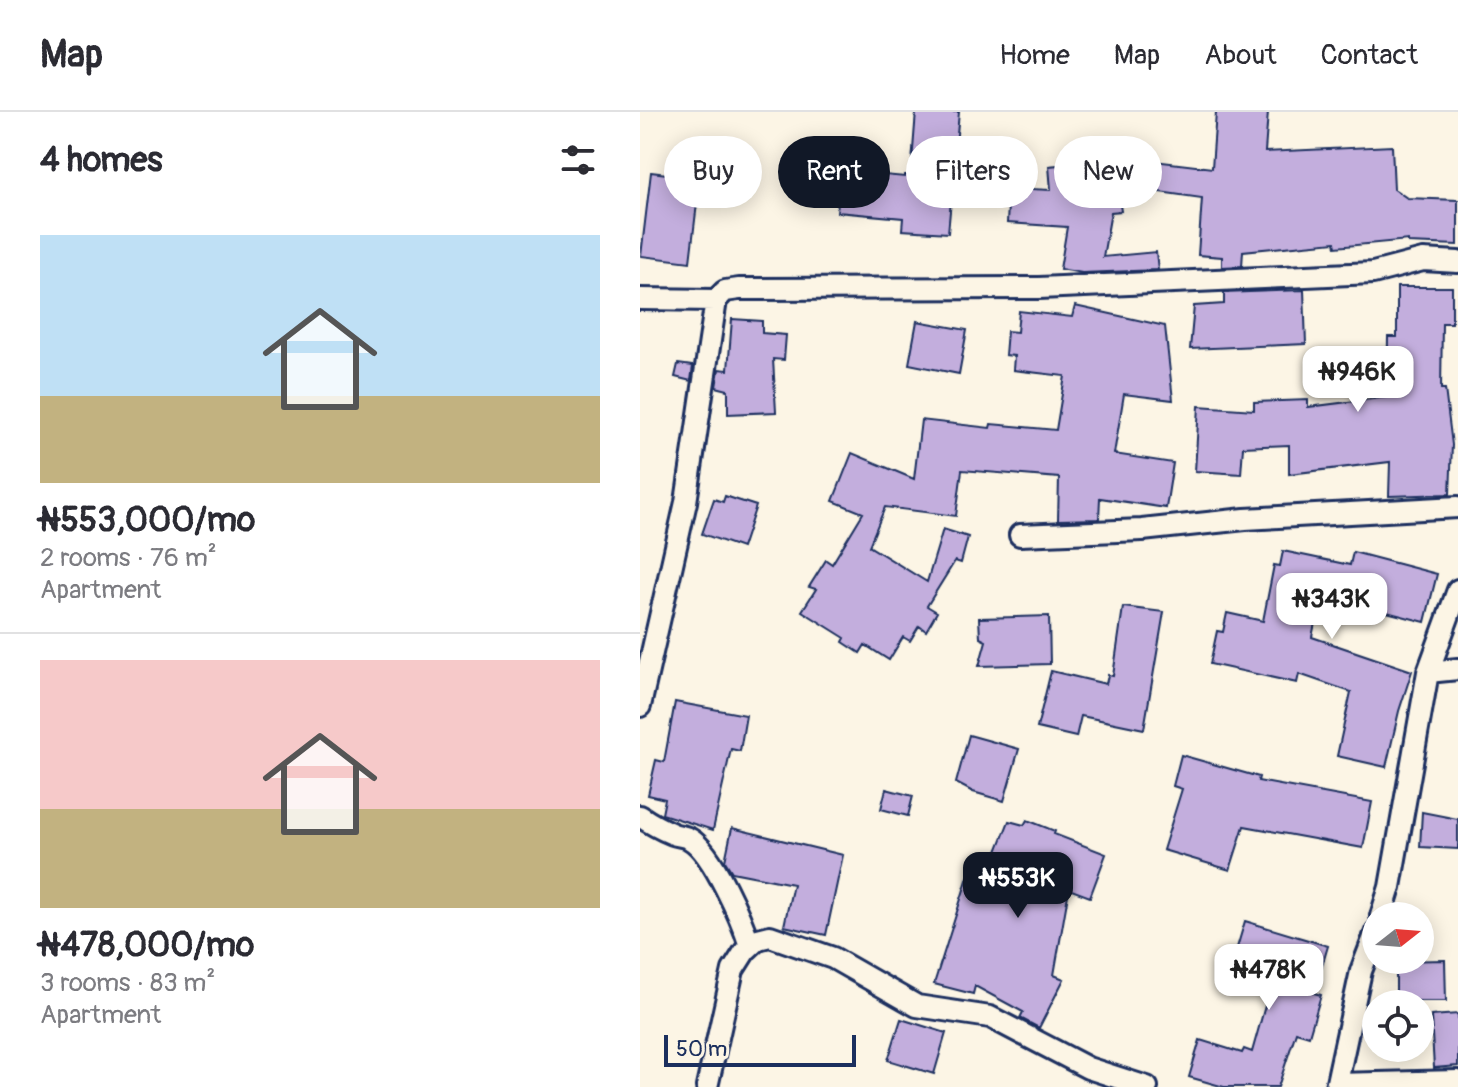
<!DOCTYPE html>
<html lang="en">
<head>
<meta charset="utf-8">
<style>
  :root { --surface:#fff; --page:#f7f7f7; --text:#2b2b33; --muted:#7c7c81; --line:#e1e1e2; --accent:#111827 }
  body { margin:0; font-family:Pangolin,sans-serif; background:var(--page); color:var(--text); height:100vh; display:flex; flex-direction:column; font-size:30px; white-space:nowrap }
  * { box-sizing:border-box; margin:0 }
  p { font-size:26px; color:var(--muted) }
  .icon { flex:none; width:44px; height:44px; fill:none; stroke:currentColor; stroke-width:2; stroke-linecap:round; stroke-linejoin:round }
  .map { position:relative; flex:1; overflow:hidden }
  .drawer { display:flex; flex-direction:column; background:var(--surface); width:640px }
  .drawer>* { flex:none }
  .hud { position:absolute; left:24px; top:24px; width:674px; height:72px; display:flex; gap:16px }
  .needle { width:52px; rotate:73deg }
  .controls { position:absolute; left:722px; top:790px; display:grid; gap:16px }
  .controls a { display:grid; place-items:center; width:72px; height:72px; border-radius:50%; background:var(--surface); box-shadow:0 4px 20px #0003; font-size:40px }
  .scale { position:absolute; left:24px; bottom:20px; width:192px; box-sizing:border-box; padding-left:8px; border:4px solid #1b2f5e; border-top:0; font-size:22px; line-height:28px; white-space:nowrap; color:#1b2f5e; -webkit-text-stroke:6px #fcf5e5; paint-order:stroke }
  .price { position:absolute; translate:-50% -68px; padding:0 18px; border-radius:16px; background:#fff; color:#222; font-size:26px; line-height:52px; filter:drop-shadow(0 2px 4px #0008) }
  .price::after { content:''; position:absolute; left:50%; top:48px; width:24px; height:18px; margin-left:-12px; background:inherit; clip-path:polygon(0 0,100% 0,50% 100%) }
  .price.active { background:var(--accent); color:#fff }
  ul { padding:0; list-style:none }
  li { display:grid; align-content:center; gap:16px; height:424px; padding:0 40px }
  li+li { border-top:2px solid var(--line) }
  li span { display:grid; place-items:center; height:248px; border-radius:0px; color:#555 }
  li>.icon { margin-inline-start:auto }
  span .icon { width:144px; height:144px; fill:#fffc; stroke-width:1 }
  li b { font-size:34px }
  h2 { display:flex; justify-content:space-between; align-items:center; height:96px; padding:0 40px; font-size:34px }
  .pill { padding:0 28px; border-radius:36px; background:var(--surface); box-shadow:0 4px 20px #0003; font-size:28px; line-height:72px }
  .pill.active { background:var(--accent); color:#fff }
  header { display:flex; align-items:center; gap:48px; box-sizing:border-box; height:112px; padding:0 40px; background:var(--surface); border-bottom:2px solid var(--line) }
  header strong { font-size:38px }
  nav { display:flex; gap:44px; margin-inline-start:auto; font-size:28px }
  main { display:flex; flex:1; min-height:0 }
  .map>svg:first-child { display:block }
  .building { fill:#c3aedd; stroke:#1b2f5e; stroke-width:2 }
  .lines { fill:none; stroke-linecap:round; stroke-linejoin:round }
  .street-casing { stroke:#1b2f5e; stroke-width:26 }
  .street { stroke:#fcf5e5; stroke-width:20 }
</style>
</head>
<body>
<header>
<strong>Map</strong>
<nav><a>Home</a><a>Map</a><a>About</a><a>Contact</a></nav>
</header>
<main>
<section class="drawer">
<h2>4 homes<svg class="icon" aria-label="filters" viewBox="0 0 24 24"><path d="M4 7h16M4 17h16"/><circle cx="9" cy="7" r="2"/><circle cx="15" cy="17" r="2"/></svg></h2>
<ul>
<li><span style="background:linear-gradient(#bfe0f5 65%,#c2b280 0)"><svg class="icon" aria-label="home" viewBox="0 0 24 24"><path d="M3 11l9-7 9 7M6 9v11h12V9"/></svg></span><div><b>₦553,000/mo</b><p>2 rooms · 76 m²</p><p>Apartment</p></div></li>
<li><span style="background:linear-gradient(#f6c9c9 60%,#c2b280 0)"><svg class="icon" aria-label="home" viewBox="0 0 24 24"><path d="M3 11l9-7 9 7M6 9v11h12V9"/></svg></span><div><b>₦478,000/mo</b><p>3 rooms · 83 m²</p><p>Apartment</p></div></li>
</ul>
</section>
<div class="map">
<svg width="818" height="975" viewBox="0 0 818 975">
  <rect width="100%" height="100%" fill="#fcf5e5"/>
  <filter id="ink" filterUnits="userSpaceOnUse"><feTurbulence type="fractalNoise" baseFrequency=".0125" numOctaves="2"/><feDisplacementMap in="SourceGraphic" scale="16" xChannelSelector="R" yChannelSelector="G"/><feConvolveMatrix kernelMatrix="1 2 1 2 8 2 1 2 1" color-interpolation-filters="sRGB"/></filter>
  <g filter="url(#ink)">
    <path class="building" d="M276,0h43l-11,121 -46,-3 1,-12 -66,-6 4,-41 64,6v-2h6z
      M576,0h52l-3,40 127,-6 2,43 13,9 51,2v45l-50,-2v-3l-72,7 -1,-5 -92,9 -1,15 -20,1v-10l-24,-2 4,-57 -85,-12 4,25 -10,1 -8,45 53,-5 2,18 -76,3 -22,-4 7,-42 -60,-4 2,-35 42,2 -2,-24 80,-8 83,10z
      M11,60l49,6 -10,84 -49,-6z
      M757,175h55v36h-10l-1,66h4l7,56 -2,49 -61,2 1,-34 -101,12v-29l-46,2 -2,27 -46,-3 4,-65 55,4v-8l54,-2v7l79,-10 1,-60h9z
      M664,178l2,54 -116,5 4,-43 30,-2v-11z
      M435,194l90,20 8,74 -49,-6 -10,60 59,9 -7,45 -66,-10 -1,21 -41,1 1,-42 -97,-8 -6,46 -71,-9 -16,39 58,36 16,-53 25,8 -7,26 -6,-2 -28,45 10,6 -11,19 -7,-5 -9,15 -7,-4 -14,23 -24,-15 -5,8 -17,-11 2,-4 -43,-27 14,-22 -7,-2 17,-27 6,4 31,-51 -30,-12 19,-48 62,26 7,-59 69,8 1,-4 65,6 9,-54 -52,-6 1,-14 -9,-1 2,-24 10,1 2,-21 53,6z
      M92,207l30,2v12l24,2 -2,25 -11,-1 3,53 -48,2v-24l-12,-3 3,-18 9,1z
      M277,209l50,9 -8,44 -50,-10z
      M38,252l15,2 -2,15 -16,-4z
      M85,384l31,10 -14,42 -40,-14 12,-35 9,3z
      M643,439l67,14 3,-13 84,22 -12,48 -104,-27 -9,42 100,34 -13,40 -13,56 -49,-11 14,-64 -52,-18 -2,9 -87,-19 7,-33 6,1 4,-19 36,8 11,-56 6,1z
      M483,495l41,5 -20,117 -63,-13 -5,21 -39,-9 14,-57 55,13 2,-9 5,1z
      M409,504l1,48 -71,2 7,-25 -6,-3 -1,-20z
      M35,590l71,13 -6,36 -9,-2 -18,81 -51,-16 3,-15 -17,-4 8,-35 8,2z
      M329,623l50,14 -15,52 -31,-9 -17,-9z
      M541,643l78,22 -1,4 114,21 -9,46 -119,-22 -14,44 -67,-20 19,-61 -9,-3z
      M246,677l27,7 -5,20 -27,-7z
      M782,700l36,7v30l-38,-2z
      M387,708l28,11 -1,3 52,20 -16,43 -21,-8 -15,86 10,4 -25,49 -19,-10 3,-6 -48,-26 -2,8 -39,-10 34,-107 17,5 24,-61 15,4z
      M92,716l111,27 -17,80 -42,-9 9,-42 -61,-12 -7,-11z
      M605,809l83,25 -14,47 7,2 -12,41 -13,-4 -18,55h-54l-35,-10 11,-37 42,13 2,-4 8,3 25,-89 -41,-12z
      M805,848l1,41h-50v-40z
      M818,902v52l-24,2 -3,-52z
      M261,907l45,14 -12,41 -46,-14z"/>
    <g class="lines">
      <g class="street-casing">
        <path id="street" d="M0,187l76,1
          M380,423l122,-5 103,-11 213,-12
          M788,560l30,-3
          M0,594l46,-204 30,-202 9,-9 14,-2 300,-1 334,-15 50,-13 35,2
          M0,704c10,7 21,13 33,18 5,2 12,2 17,5 23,13 52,82 60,107
          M741,804l9,-29 38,-215 30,-82
          M697,972l121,-3
          M67,975l26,-117 12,-19 13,-12 12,-3 63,22 84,48 73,11 98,51 59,19
          M696,975l25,-116 15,-39"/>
      </g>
      <use href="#street" class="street"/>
    </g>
  </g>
</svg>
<div class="controls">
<a><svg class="needle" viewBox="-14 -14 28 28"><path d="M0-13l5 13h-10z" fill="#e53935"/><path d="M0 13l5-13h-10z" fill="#7c7c81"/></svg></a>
<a><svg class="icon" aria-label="locate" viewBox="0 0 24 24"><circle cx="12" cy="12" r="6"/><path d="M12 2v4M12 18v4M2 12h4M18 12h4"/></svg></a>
</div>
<div class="scale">50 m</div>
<b class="price" style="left:718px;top:302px">₦946K</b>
<b class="price" style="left:692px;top:529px">₦343K</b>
<b class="price active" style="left:378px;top:808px">₦553K</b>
<b class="price" style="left:629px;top:900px">₦478K</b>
<div class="hud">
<a class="pill">Buy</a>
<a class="pill active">Rent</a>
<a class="pill">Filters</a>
<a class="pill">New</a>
</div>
</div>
</main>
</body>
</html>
